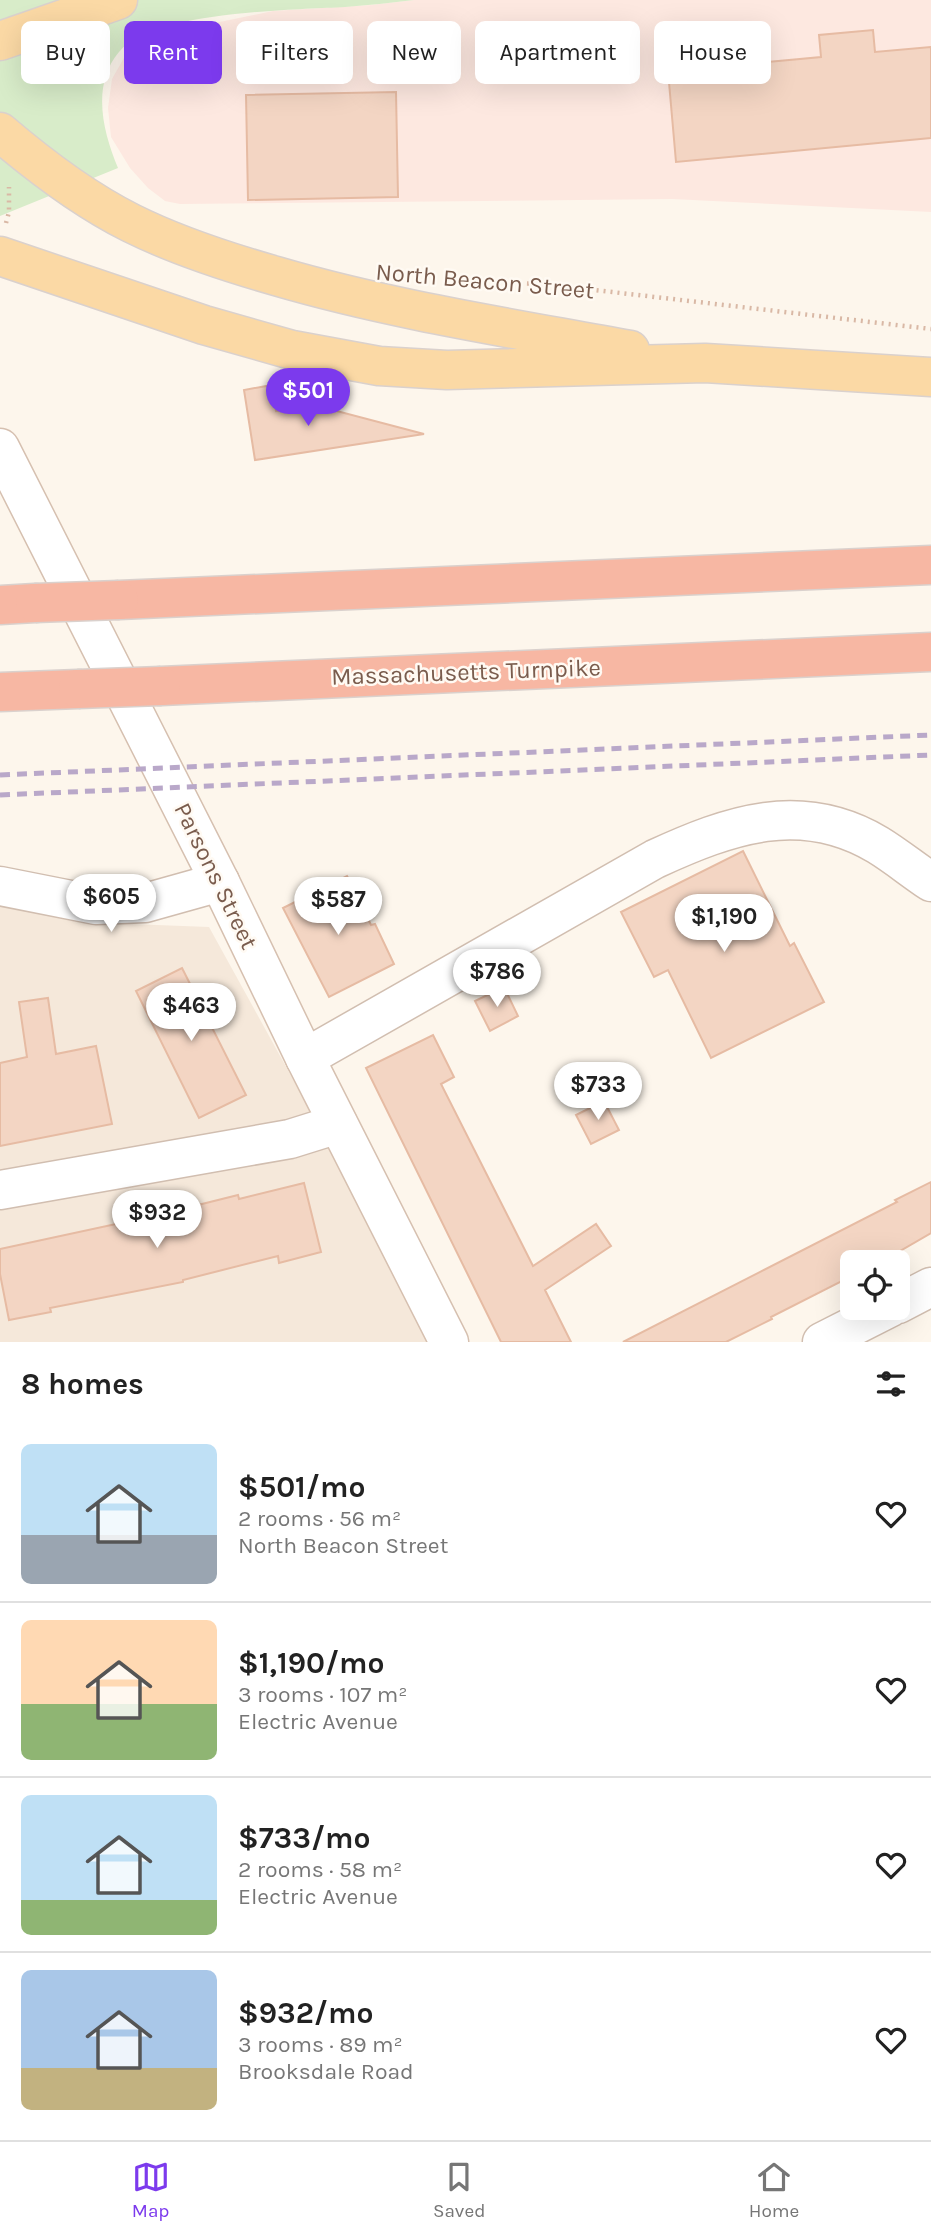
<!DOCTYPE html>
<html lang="en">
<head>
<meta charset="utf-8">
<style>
  :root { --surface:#fff; --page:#f2f2f2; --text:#222; --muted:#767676; --line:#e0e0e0; --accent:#7c3aed }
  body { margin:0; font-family:Karla,sans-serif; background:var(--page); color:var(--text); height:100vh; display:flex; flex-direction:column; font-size:26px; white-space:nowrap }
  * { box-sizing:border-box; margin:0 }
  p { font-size:23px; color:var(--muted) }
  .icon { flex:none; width:38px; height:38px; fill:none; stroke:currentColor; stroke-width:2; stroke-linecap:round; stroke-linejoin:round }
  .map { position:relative; height:1342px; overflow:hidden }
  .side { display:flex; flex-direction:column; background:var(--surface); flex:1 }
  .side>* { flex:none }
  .hud { position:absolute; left:21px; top:21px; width:889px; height:63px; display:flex; gap:14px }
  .buttons { position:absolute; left:840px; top:1250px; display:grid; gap:14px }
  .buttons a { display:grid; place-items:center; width:70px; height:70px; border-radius:10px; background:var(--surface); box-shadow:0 7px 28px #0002; font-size:35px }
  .price { position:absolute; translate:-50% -60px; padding:0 16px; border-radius:24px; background:#fff; color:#222; font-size:23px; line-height:46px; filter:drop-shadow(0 2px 4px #0008) }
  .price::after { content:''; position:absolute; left:50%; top:42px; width:21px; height:16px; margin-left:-10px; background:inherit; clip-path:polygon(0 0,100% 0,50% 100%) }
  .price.on { background:var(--accent); color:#fff }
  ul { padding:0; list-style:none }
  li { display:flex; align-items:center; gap:21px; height:175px; padding:0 21px }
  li+li { border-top:2px solid var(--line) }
  li span { display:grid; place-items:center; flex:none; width:196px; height:140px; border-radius:10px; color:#555 }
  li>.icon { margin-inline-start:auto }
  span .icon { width:84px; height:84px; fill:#fffc; stroke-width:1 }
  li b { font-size:30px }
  h2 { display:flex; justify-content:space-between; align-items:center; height:84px; padding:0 21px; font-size:30px }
  .tag { padding:0 24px; border-radius:10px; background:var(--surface); box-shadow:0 7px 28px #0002; font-size:24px; line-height:63px }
  .tag.on { background:var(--accent); color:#fff }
  .tab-bar { display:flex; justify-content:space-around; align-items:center; height:98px; border-top:2px solid var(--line); background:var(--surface); font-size:19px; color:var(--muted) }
  .tab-bar a { display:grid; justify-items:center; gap:4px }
  .tab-bar .on { color:var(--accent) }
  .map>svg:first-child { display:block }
  .residential { fill:#f5e8da }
  .commercial { fill:#fde8e0 }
  .green { fill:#d8ecc9 }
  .building { fill:#f3d5c3; stroke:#e6bba3; stroke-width:2 }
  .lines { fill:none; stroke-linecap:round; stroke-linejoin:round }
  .street-casing { stroke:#d1beb0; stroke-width:41 }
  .secondary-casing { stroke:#d6c0b0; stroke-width:41 }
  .primary-casing { stroke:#dad1cd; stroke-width:41 }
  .highway-casing { stroke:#dad1cd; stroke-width:41 }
  .path { stroke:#d9b8a5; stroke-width:4.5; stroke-dasharray:2 5; stroke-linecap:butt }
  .street { stroke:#fff; stroke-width:38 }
  .secondary { stroke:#fff; stroke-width:38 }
  .primary { stroke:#fbd9a5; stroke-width:38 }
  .highway { stroke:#f7b7a3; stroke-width:38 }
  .rail { stroke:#b9a8c9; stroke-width:5; stroke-dasharray:10 7; stroke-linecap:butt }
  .highway-bridge-casing { stroke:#dad1cd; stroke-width:41; stroke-linecap:butt }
  .highway-bridge { stroke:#f7b7a3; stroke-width:38 }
  .labels { text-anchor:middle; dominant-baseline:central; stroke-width:5; stroke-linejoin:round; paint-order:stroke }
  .street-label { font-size:24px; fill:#7a5c4d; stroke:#fffaf3 }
</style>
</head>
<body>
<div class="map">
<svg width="931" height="1342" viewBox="0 0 931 1342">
  <rect width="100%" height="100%" fill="#fdf6ec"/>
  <path class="residential" d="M0,905l78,17 131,5 124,225 96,190h-429z"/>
  <path class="commercial" d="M414,0h517v212l-259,-13 -492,5 -15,-3 -17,-13 -18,-20 -19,-31 -3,-29 4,-29 13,-23 18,-14 28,-10 102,-21 98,-6z"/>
  <path class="green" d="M0,0h414c-23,3 -46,5 -69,7 -51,3 -194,4 -226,45 -28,33 -16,80 -1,116l-118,48z"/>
  <path class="building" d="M873,30l2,22 56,-5v91l-255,24 -8,-91 153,-14 -2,-22z
    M396,92l2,105 -150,3 -2,-105z
    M272,385l4,26 38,-6 110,29 -169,26 -11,-70z
    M743,851l47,95 4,-3 30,59 -113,56 -43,-88 -14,7 -33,-65z
    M347,876l24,49 4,-1 19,40 -65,33 -46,-89z
    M182,968l64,127 -47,23 -63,-127z
    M504,987l14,29 -28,15 -15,-30z
    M48,998l8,56 40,-8 16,78 -112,22v-83l27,-6 -8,-55z
    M433,1035l21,42 -13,7 92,182 63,-42 15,22 -66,44 26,52h-70l-135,-274z
    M604,1101l15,29 -28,14 -15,-29z
    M931,1182v51l-50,29h-29v14l-81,41 1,2 -46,23h-103l274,-140 -2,-2z
    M304,1183l17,69 -42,11 -1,-7 -95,24v2l-133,26 1,4 -42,8 -9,-46v-25l130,-28 -2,-8 41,-7 1,6 68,-17 1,4z"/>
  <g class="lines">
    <g class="street-casing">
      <path id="street" d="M0,886l96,19 49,-2 75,-21
        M305,1058l350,-199c74,-34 146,-60 223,-14 18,11 35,25 53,37
        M0,1190l290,-51 48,-15
        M898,1304l33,-17
        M822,1342l69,-35"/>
    </g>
    <g class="secondary-casing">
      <path id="secondary" d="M0,448l220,434 85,176 144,284"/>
    </g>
    <g class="primary-casing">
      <path id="primary" d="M0,41l118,-41
        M0,132c41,35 83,67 131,91 46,23 96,39 145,53 116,34 235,52 354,74
        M0,256l204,69 88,25 87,16 68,4 258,-7 226,14"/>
    </g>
    <g class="highway-casing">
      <path id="highway" d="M119,600l812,-35
        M0,605l35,-2
        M161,686l770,-34
        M0,692l78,-3"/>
    </g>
    <path class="path" d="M6,223l3,-11v-25
      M464,281l79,3 388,45"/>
    <use href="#street" class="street"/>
    <use href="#secondary" class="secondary"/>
    <use href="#primary" class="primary"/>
    <use href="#highway" class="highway"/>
    <path class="rail" d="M0,775l931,-40
      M0,795l931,-40"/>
    <g class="highway-bridge-casing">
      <path id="highway-bridge" d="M35,603l84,-3
        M78,689l83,-3"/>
    </g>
    <use href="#highway-bridge" class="highway-bridge"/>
  </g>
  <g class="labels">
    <g class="street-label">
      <text transform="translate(485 281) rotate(5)">North Beacon Street</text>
      <text transform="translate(466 672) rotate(-2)">Massachusetts Turnpike</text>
      <text transform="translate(216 876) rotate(64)">Parsons Street</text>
    </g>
  </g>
</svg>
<div class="buttons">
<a><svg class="icon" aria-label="locate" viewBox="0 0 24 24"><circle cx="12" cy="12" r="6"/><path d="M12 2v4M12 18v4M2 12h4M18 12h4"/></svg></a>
</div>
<b class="price on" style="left:308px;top:428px">$501</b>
<b class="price" style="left:111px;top:934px">$605</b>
<b class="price" style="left:338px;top:937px">$587</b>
<b class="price" style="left:724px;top:954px">$1,190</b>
<b class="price" style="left:497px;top:1009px">$786</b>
<b class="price" style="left:191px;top:1043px">$463</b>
<b class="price" style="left:598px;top:1122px">$733</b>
<b class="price" style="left:157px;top:1250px">$932</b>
<div class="hud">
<a class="tag">Buy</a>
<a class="tag on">Rent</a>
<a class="tag">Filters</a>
<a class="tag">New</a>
<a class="tag">Apartment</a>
<a class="tag">House</a>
</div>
</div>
<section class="side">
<h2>8 homes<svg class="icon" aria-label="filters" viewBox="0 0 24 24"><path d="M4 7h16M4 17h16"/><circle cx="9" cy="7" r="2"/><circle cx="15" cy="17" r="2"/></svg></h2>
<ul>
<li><span style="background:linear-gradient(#bfe0f5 65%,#9aa5b1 0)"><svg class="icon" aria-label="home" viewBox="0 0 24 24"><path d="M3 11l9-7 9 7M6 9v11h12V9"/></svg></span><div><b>$501/mo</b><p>2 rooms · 56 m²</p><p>North Beacon Street</p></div><svg class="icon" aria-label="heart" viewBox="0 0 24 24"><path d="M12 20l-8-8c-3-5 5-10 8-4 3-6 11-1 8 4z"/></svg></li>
<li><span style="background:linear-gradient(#ffd9b3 60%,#8fb573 0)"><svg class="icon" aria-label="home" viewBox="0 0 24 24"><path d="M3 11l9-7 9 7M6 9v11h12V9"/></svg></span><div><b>$1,190/mo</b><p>3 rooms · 107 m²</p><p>Electric Avenue</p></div><svg class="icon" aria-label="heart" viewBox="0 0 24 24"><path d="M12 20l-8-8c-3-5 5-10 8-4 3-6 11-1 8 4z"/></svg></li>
<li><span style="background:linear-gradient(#bfe0f5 75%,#8fb573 0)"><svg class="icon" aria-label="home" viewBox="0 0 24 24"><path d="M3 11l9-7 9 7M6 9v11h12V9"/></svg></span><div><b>$733/mo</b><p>2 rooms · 58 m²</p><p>Electric Avenue</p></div><svg class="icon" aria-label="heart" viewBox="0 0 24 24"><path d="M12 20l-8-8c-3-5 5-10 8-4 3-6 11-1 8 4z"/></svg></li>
<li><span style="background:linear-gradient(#a9c7e8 70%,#c2b280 0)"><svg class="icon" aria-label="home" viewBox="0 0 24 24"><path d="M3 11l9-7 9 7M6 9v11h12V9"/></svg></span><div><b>$932/mo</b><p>3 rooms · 89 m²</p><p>Brooksdale Road</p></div><svg class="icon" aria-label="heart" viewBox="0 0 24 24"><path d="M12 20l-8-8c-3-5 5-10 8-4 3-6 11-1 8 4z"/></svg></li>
</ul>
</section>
<nav class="tab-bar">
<a class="on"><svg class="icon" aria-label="map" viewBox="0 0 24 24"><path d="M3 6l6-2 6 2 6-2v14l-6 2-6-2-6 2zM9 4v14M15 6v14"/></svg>Map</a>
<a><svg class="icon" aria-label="saved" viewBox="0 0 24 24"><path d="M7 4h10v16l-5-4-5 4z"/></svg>Saved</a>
<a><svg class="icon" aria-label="home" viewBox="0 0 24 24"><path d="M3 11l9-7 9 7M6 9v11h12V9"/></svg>Home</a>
</nav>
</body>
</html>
